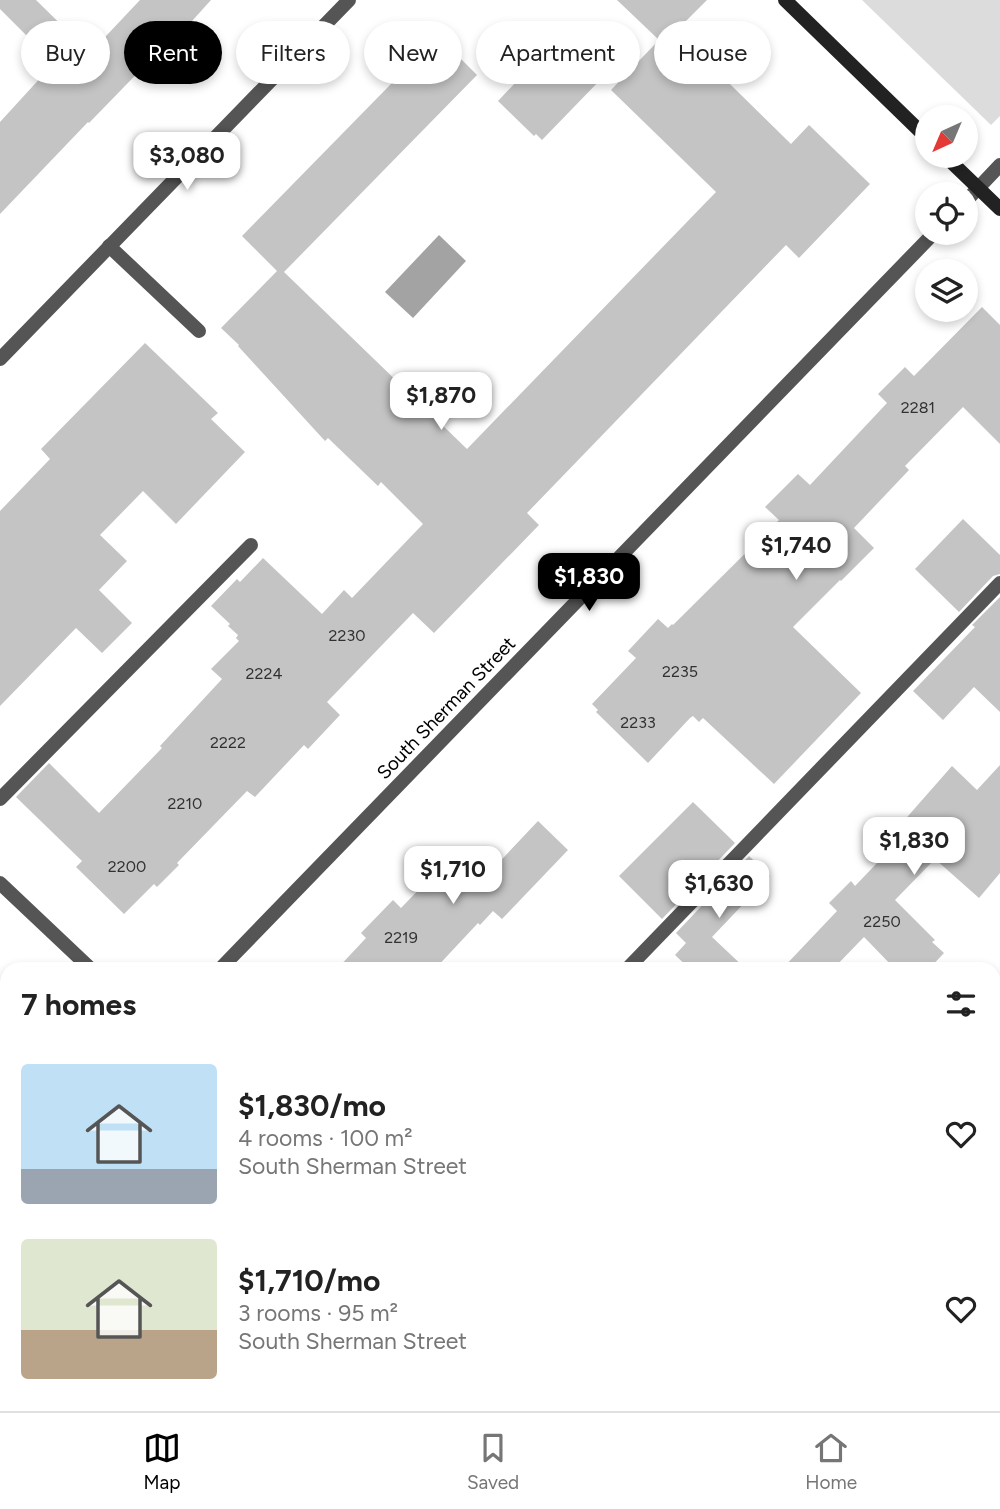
<!DOCTYPE html>
<html lang="en">
<head>
<meta charset="utf-8">
<style>
  :root { --surface:#fff; --page:#f2f2f2; --text:#222; --muted:#767676; --line:#e0e0e0; --accent:#000 }
  body { margin:0; font-family:Figtree,sans-serif; background:var(--page); color:var(--text); height:100vh; display:flex; flex-direction:column; font-size:26px; white-space:nowrap }
  * { box-sizing:border-box; margin:0 }
  p { font-size:23px; color:var(--muted) }
  .icon { flex:none; width:38px; height:38px; fill:none; stroke:currentColor; stroke-width:2; stroke-linecap:round; stroke-linejoin:round }
  .map { position:relative; flex:1; overflow:hidden }
  .side { position:absolute; left:0px; top:962px; width:1001px; height:450px; display:flex; flex-direction:column; background:var(--surface); border-radius:21px 21px 0 0; box-shadow:0 4px 10px #0003 }
  .side>* { flex:none }
  .guide { position:absolute; left:21px; top:21px; width:959px; height:63px; display:flex; gap:14px }
  .needle { width:46px; rotate:224deg }
  .controls { position:absolute; left:915px; top:105px; display:grid; gap:14px }
  .controls a { display:grid; place-items:center; width:63px; height:63px; border-radius:50%; background:var(--surface); box-shadow:0 4px 10px #0003; font-size:35px }
  .price { position:absolute; translate:-50% -60px; padding:0 16px; border-radius:14px; background:#fff; color:#222; font-size:23px; line-height:46px; filter:drop-shadow(0 2px 4px #0008) }
  .price::after { content:''; position:absolute; left:50%; top:42px; width:21px; height:16px; margin-left:-10px; background:inherit; clip-path:polygon(0 0,100% 0,50% 100%) }
  .price.current { background:var(--accent); color:#fff }
  ul { padding:0; list-style:none }
  li { display:flex; align-items:center; gap:21px; height:175px; padding:0 21px }
  li span { display:grid; place-items:center; flex:none; width:196px; height:140px; border-radius:7px; color:#555 }
  li>.icon { margin-inline-start:auto }
  span .icon { width:84px; height:84px; fill:#fffc; stroke-width:1 }
  li b { font-size:30px }
  h2 { display:flex; justify-content:space-between; align-items:center; height:84px; padding:0 21px; font-size:30px }
  .chip { padding:0 24px; border-radius:32px; background:var(--surface); box-shadow:0 4px 10px #0003; font-size:24px; line-height:63px }
  .chip.current { background:var(--accent); color:#fff }
  .tab-bar { display:flex; justify-content:space-around; align-items:center; height:98px; border-top:2px solid var(--line); background:var(--surface); font-size:19px; color:var(--muted) }
  .tab-bar a { display:grid; justify-items:center; gap:4px }
  .tab-bar .current { color:var(--accent) }
  .map>svg:first-child { display:block }
  .green { fill:#dcdcdc }
  .water { fill:#a3a3a3 }
  .building { fill:#c4c4c4 }
  .lines { fill:none; stroke-linecap:round; stroke-linejoin:round }
  .lane { stroke:#555; stroke-width:14 }
  .street { stroke:#555; stroke-width:14 }
  .secondary { stroke:#222; stroke-width:14 }
  .labels { text-anchor:middle; dominant-baseline:central; stroke-width:7; stroke-linejoin:round; paint-order:stroke }
  .number-label { font-size:16px; fill:#313131 }
  .street-label { font-size:19px; fill:#000; stroke:#fff }
</style>
</head>
<body>
<div class="map">
<svg width="1000" height="1411" viewBox="0 0 1000 1411">
  <rect width="100%" height="100%" fill="#fff"/>
  <path class="green" d="M862,0h138v116l-9,9z"/>
  <path class="water" d="M439,235l27,26 -53,57 -28,-26z"/>
  <path class="building" d="M0,0h36l54,53 50,-53h71l-37,41 -2,-2 -14,15 -1,-1 -68,70 -1,-1 -88,92v-92l54,-59 -54,-54z
    M617,0h90l-31,31 115,113 18,-19 61,59 -71,74 -13,-13 -259,268 12,12 -105,108 -21,-20 -86,89 13,13 -32,34 -4,-4 -49,52 -8,-6 -70,72 2,2 -22,22 -3,-3 -30,30 -48,-47 6,-6 -66,-64 33,-34 50,50 63,-65 -2,-2 62,-67 -11,-10 28,-28 -3,-3 2,-3 -10,-9 2,-2 -19,-18 26,-27 3,3 23,-24 59,56 22,-24 8,8 71,-74 -42,-42 -3,4 -50,-48 -3,3 -87,-95 1,-1 -18,-17 56,-57 -35,-35 196,-200 39,39 -193,197 183,177 249,-257 -105,-102 48,-50z
    M562,37l41,40 -61,63 -6,-6 -2,2 -36,-35 51,-54 2,1z
    M982,307l18,18v119l-37,-37 -58,59 4,4 -55,58 20,20 -33,33 -1,-1 -47,47 68,66 -87,91 -71,-66 -4,4 -6,-6 -3,2 -42,45 -52,-51 2,-2 -6,-6 44,-46 -8,-7 30,-32 10,9 4,-4 1,1 106,-105 -14,-13 33,-33 12,11 77,-82 -9,-9 27,-27 9,9z
    M145,343l73,70 -7,6 34,33 -69,72 -33,-33 -43,44 27,26 -28,29 33,33 -30,30 -26,-25 -76,78v-195l50,-52 -9,-10z
    M963,519l37,36v19l-7,2 -34,36 -44,-43z
    M1000,597v115l-26,-25 -31,33 -30,-29 62,-64 -3,-2z
    M1000,765v108l-21,25 -44,-39 -40,41 40,40 -3,2 12,11 -16,17h-32l-32,-33 -32,33h-51l56,-59 -8,-8 22,-22 4,5 46,-48 -7,-6 58,-66 25,24z
    M693,802l42,41 -73,76 -43,-43z
    M538,821l30,29 -66,69 -9,-8 -13,14 -2,-2 -44,47h-98l30,-32 -5,-5 32,-33 8,8 60,-62 28,27z
    M749,856l21,20 -58,61 35,33h-56l-16,-15 11,-12 -10,-10z"/>
  <g class="lines">
    <path class="lane" d="M109,246l90,85
      M0,799l251,-254
      M626,970l374,-387
      M200,1411l6,-6"/>
    <path class="street" d="M966,201l34,-36
      M0,359l349,-359
      M0,883l92,87
      M219,970l715,-737
      M994,1004l6,-6
      M0,1198l7,-7
      M547,1405l6,6
      M595,1411l6,-6"/>
    <path class="secondary" d="M785,0l143,139
      M945,156l55,53"/>
  </g>
  <g class="labels">
    <g class="number-label">
      <text x="918" y="407">2281</text>
      <text x="347" y="635">2230</text>
      <text x="680" y="671">2235</text>
      <text x="264" y="673">2224</text>
      <text x="638" y="722">2233</text>
      <text x="228" y="742">2222</text>
      <text x="185" y="803">2210</text>
      <text x="127" y="866">2200</text>
      <text x="882" y="921">2250</text>
      <text x="401" y="937">2219</text>
    </g>
    <g class="street-label">
      <text transform="translate(446 708) rotate(-46)">South Sherman Street</text>
    </g>
  </g>
</svg>
<div class="controls">
<a><svg class="needle" viewBox="-14 -14 28 28"><path d="M0-13l5 13h-10z" fill="#e53935"/><path d="M0 13l5-13h-10z" fill="#767676"/></svg></a>
<a><svg class="icon" aria-label="locate" viewBox="0 0 24 24"><circle cx="12" cy="12" r="6"/><path d="M12 2v4M12 18v4M2 12h4M18 12h4"/></svg></a>
<a><svg class="icon" aria-label="layers" viewBox="0 0 24 24"><path d="M12 4l9 5-9 5-9-5zM3 14l9 5 9-5"/></svg></a>
</div>
<b class="price" style="left:187px;top:192px">$3,080</b>
<b class="price" style="left:441px;top:432px">$1,870</b>
<b class="price" style="left:796px;top:582px">$1,740</b>
<b class="price current" style="left:589px;top:613px">$1,830</b>
<b class="price" style="left:914px;top:877px">$1,830</b>
<b class="price" style="left:453px;top:906px">$1,710</b>
<b class="price" style="left:719px;top:920px">$1,630</b>
<div class="guide">
<a class="chip">Buy</a>
<a class="chip current">Rent</a>
<a class="chip">Filters</a>
<a class="chip">New</a>
<a class="chip">Apartment</a>
<a class="chip">House</a>
</div>
<section class="side">
<h2>7 homes<svg class="icon" aria-label="filters" viewBox="0 0 24 24"><path d="M4 7h16M4 17h16"/><circle cx="9" cy="7" r="2"/><circle cx="15" cy="17" r="2"/></svg></h2>
<ul>
<li><span style="background:linear-gradient(#bfe0f5 75%,#9aa5b1 0)"><svg class="icon" aria-label="home" viewBox="0 0 24 24"><path d="M3 11l9-7 9 7M6 9v11h12V9"/></svg></span><div><b>$1,830/mo</b><p>4 rooms · 100 m²</p><p>South Sherman Street</p></div><svg class="icon" aria-label="heart" viewBox="0 0 24 24"><path d="M12 20l-8-8c-3-5 5-10 8-4 3-6 11-1 8 4z"/></svg></li>
<li><span style="background:linear-gradient(#dfe7d0 65%,#b9a48a 0)"><svg class="icon" aria-label="home" viewBox="0 0 24 24"><path d="M3 11l9-7 9 7M6 9v11h12V9"/></svg></span><div><b>$1,710/mo</b><p>3 rooms · 95 m²</p><p>South Sherman Street</p></div><svg class="icon" aria-label="heart" viewBox="0 0 24 24"><path d="M12 20l-8-8c-3-5 5-10 8-4 3-6 11-1 8 4z"/></svg></li>
</ul>
</section>
</div>
<nav class="tab-bar">
<a class="current"><svg class="icon" aria-label="map" viewBox="0 0 24 24"><path d="M3 6l6-2 6 2 6-2v14l-6 2-6-2-6 2zM9 4v14M15 6v14"/></svg>Map</a>
<a><svg class="icon" aria-label="saved" viewBox="0 0 24 24"><path d="M7 4h10v16l-5-4-5 4z"/></svg>Saved</a>
<a><svg class="icon" aria-label="home" viewBox="0 0 24 24"><path d="M3 11l9-7 9 7M6 9v11h12V9"/></svg>Home</a>
</nav>
</body>
</html>
